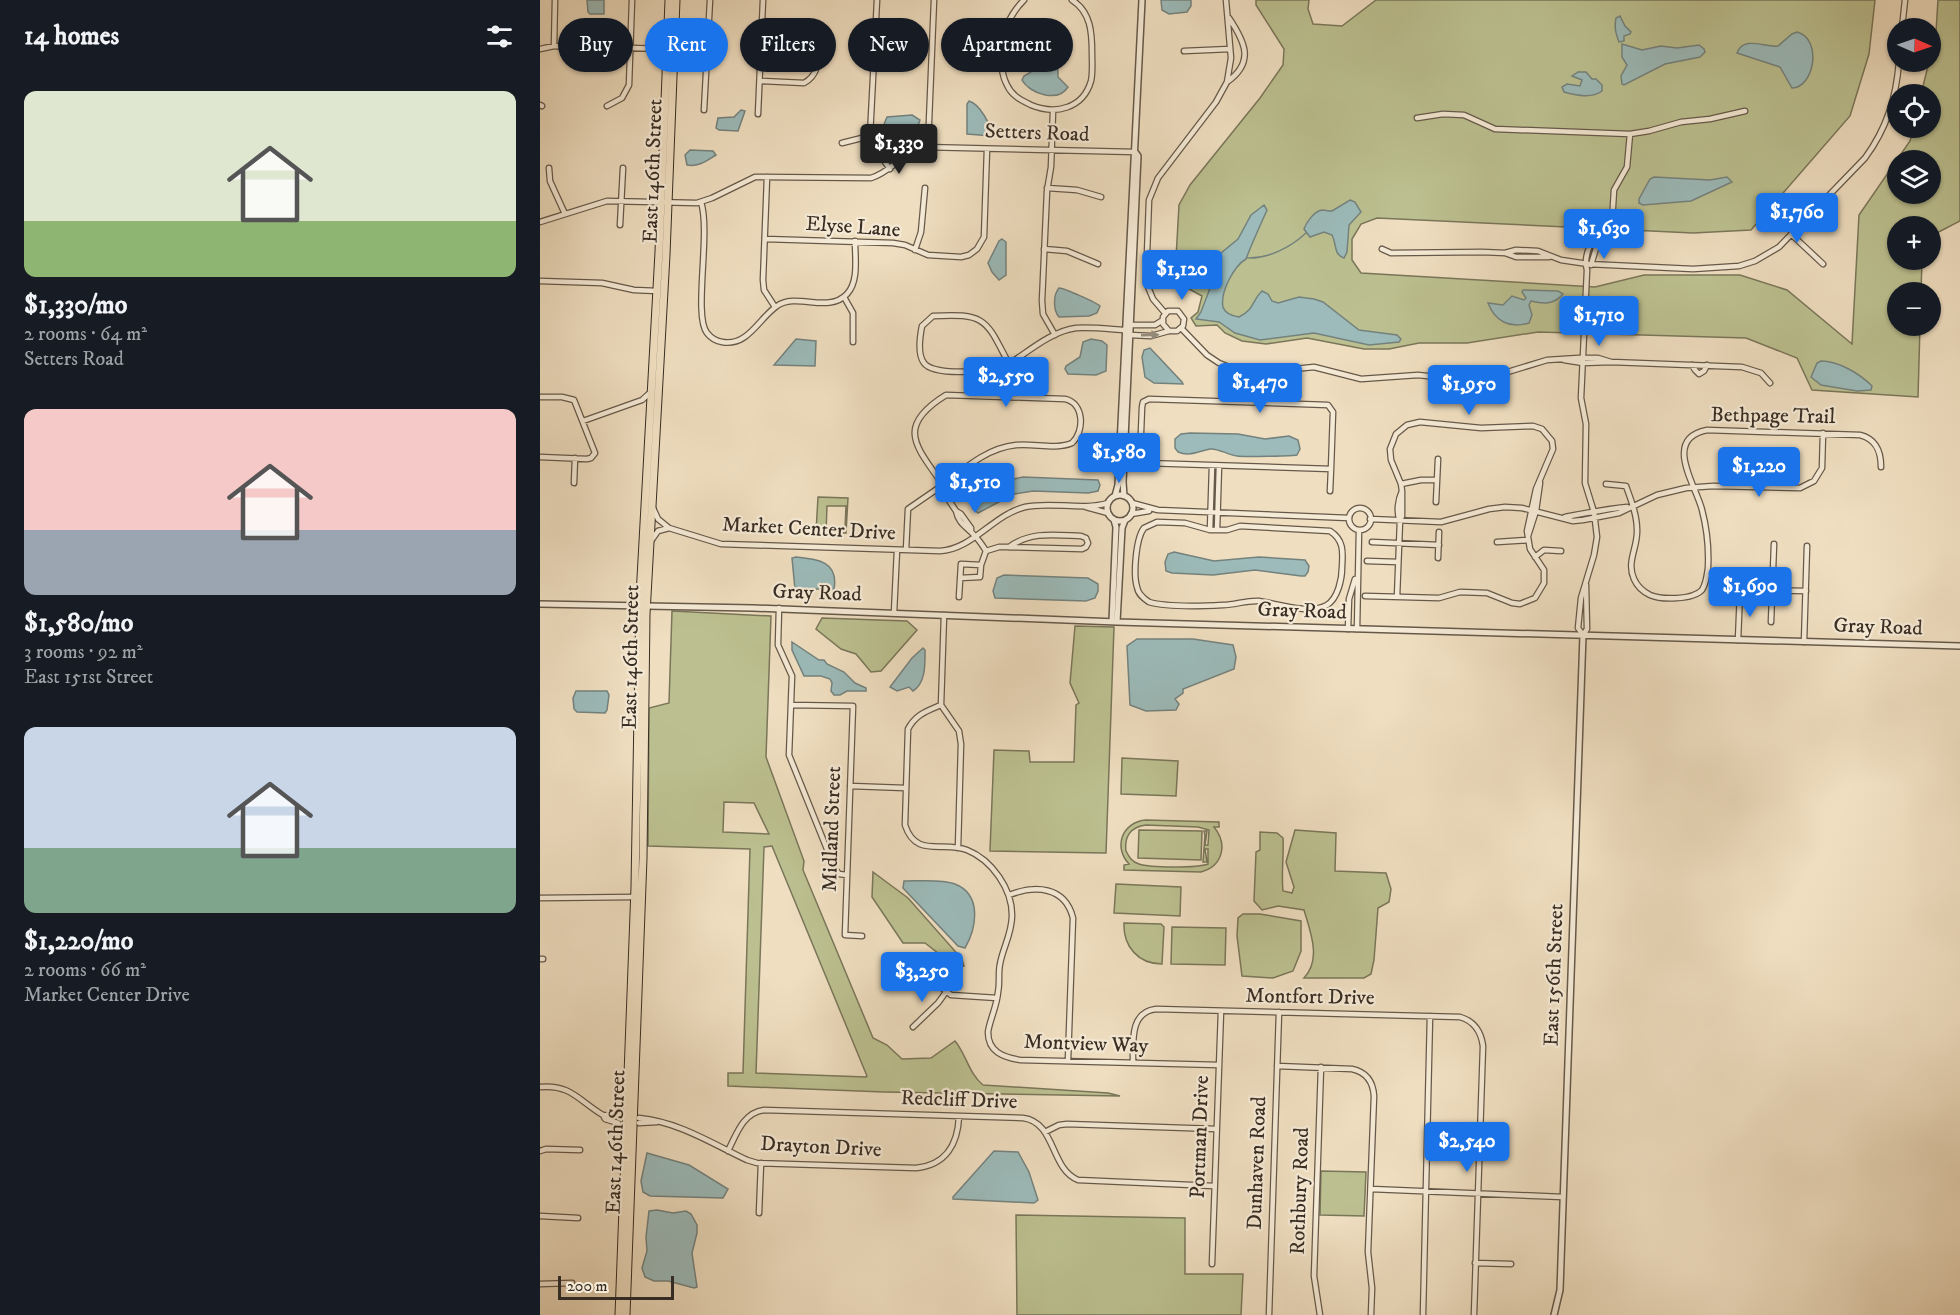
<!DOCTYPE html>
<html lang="en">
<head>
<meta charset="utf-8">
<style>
  :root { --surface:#171b24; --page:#242831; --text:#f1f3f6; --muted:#9ea1a6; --accent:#1a73e8 }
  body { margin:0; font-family:"IM FELL DW Pica",serif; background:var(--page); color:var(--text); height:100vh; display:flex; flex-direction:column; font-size:22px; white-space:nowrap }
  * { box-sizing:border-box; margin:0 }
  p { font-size:20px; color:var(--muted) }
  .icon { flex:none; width:33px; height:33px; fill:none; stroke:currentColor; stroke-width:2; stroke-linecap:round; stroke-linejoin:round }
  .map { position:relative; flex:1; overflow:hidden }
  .side { display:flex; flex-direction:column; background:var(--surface); width:540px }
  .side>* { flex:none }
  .guide { position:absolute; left:18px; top:18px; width:570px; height:54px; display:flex; gap:12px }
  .needle { width:39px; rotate:92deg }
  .buttons { position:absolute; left:1347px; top:18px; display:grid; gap:12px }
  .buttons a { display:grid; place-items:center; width:54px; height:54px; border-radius:50%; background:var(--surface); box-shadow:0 2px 4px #0004; font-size:30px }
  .scale { position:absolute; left:18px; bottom:15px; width:116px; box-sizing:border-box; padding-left:6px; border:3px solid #382d23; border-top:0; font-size:16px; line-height:21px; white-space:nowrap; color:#382d23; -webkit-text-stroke:4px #f5ead6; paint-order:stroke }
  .price { position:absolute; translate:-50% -51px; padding:0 14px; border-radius:6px; background:var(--accent); color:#fff; font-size:20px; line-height:39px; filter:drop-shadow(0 2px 3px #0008) }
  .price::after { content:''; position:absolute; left:50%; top:36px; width:18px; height:14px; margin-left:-9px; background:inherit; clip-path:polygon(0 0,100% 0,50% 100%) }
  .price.on { background:#222; color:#fff }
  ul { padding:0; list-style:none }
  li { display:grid; align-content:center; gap:12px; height:318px; padding:0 24px }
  li span { display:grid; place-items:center; height:186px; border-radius:12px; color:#555 }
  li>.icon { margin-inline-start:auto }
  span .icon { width:108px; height:108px; fill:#fffc; stroke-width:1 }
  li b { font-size:26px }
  h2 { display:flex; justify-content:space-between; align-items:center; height:72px; padding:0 24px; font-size:26px }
  .chip { padding:0 21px; border-radius:27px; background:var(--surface); box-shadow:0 2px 4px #0004; font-size:21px; line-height:54px }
  .chip.on { background:var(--accent); color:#fff }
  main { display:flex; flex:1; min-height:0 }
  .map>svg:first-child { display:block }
  .green { fill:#bcc090; stroke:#7a765a; stroke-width:1.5; fill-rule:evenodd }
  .water { fill:#9cbbba; stroke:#74827e; stroke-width:1.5 }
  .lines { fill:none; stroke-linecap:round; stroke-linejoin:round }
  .stream { stroke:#74827e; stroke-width:1.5 }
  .minor-casing { stroke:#66594a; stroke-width:7 }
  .tertiary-casing { stroke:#66594a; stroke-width:8 }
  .primary-casing { stroke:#382d23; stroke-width:9 }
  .minor { stroke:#f5ead6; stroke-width:4.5 }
  .tertiary { stroke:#f5ead6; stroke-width:5 }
  .primary { stroke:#efdec0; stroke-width:7 }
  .oneway { fill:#968c7c }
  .labels { text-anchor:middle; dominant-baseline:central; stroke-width:4.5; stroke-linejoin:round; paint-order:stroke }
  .street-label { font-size:21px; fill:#382d23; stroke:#f5ead6 }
</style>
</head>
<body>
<main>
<section class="side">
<h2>14 homes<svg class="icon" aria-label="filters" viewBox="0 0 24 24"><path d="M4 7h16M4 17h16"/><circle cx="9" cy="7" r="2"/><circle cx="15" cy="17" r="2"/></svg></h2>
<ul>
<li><span style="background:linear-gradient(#dfe7d0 70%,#8fb573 0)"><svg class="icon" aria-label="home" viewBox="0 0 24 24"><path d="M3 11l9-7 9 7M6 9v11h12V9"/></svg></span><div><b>$1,330/mo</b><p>2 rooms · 64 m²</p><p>Setters Road</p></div></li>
<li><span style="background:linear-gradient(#f6c9c9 65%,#9aa5b1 0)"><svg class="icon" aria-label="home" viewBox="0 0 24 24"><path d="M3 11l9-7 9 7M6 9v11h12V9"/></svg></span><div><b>$1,580/mo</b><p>3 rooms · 92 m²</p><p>East 151st Street</p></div></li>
<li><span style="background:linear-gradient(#c9d6e8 65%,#7fa58c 0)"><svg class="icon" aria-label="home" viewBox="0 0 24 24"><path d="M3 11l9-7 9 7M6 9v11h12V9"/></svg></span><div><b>$1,220/mo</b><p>2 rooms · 66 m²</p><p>Market Center Drive</p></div></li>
</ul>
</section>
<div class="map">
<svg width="1420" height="1315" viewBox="0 0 1420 1315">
  <rect width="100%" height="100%" fill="#efdec0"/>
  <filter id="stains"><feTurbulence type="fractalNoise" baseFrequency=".00333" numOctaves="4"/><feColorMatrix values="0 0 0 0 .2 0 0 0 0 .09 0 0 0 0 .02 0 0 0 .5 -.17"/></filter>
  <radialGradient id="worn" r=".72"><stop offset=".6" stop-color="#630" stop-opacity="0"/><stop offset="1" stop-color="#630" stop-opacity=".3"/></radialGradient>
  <path class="green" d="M716,0h53l-1,9 5,15 29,2 34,-26h499l-6,54 -19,62 -99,114 -58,3 -316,-15 -16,6 -9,15v21l9,13 234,14 49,-12h96l47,15 65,54 7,-129 51,-74 4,-13h16v-34h-9l8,-32h1l6,-30 2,-32h22v221l-29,15 -1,-10h-32v34h24l-1,32h-23v34h22l-2,71 -106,-7 -15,-32 -51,-20 -208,-6 -71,11h-48l-30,6h-25l-57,-11 -41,6 -24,-3 -17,-8 -8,-8 -21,1 -5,-8 7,-6 4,-16 -15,-8 -12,-12 4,-71 11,-20 70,-87 23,-33 1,-16 -28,-44zM1358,160h32v34h-32z
    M278,497l30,1 -2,35h-10v-4h9l1,-23h-19l-1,26h-10z
    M132,611l99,5 -5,141 38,104 -1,9 70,168 14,7 15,14 29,-1 24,-17c11,13 14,33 28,44l125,8 12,3 -236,-4 -156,-6v-13h15l7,-224 -102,-3 1,-138 20,-5zM184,802l30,1 15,31 -46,-2zM232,846l95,230 -1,1 -110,-4 8,-226z
    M282,618l85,3 10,9 -36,41 -10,1 -15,-18 -15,-5 -25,-20z
    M535,626l39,1 -8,226 -116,-2 4,-101 35,1 1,11h44l2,-57 3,-2 -9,-20z
    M582,758l56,3 -2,35 -55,-2z
    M606,820l73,2v5h-5c14,17 9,39 -13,45l-77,-2v-5l5,-1c-16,-17 -7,-42 17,-44zM606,825l52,2 11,3 -1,15h-3l2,-14h-3l1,4 -2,27h4l-2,-13h3v15c-10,4 -58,4 -69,0 -7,-2 -10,-7 -13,-13 -2,-15 5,-24 20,-26z
    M599,830l63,1 -1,29 -63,-2z
    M755,830l41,3 -1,38 51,2 5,16 -2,13 -11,6 -4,52 -3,14 -7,4h-60c18,-19 6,-47 0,-68l-26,-4 -16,4 -8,-9 2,-49 4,-2v-18l17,1 6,5c1,19 -2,36 0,53l9,2 2,-6 -8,-25z
    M333,872l35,26 54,61 2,7 -8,1 -31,-24h-22l-31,-46z
    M576,884l65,3 -1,29 -66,-3z
    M703,914h17l41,7v30l-8,20 -20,7 -31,-2 -5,-40 1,-18z
    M584,923l37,1 3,3 -2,37c-24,0 -39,-18 -38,-41z
    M632,927l54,1 -1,37 -54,-1z
    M781,1171l45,1 -2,44 -44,-1z
    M476,1215l169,3v56h58l-2,41h-224z"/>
  <path class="water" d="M47,0h17v14h-14l-2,-2z
    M621,0h30v6l-4,6 -18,2 -7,-4z
    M1080,16l5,10 6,6 -1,2 -6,2v5l-5,1c-3,-8 -5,-14 -3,-24z
    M512,29l5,5 1,43 10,10c-10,16 -38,7 -46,-7l2,-4 12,-7c3,-15 -2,-36 16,-40z
    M1257,32c26,7 17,56 -5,56l-12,-21 -43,-14c7,-18 28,-5 41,-7l14,-12z
    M1082,44l20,6 19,-4 16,2 22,-3 5,4 1,3 -5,5 -35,7 -41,21 -2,-1 -1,-8 6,-11 -5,-8z
    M1038,72h8l6,7h4l6,6v6c-11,8 -26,4 -38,1l-2,-5 5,-3 13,2 2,-6 -10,-4z
    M429,101c11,3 22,24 23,35l-25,-2v-30z
    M201,110l4,1 -7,20 -19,-1 -3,-2 2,-10 16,-1z
    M372,115l8,5 -5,13 -22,4 -7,-2 -3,-8 4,-10z
    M150,150l23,1 3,4c-10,6 -17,12 -29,10l-2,-10z
    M1114,177l56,3 17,-3 5,5 -41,19 -48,4 -4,-2v-4l11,-20z
    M810,200l5,2 6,10 -12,13 -2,27 -3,6c-11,-4 -7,-14 -12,-23l-8,-3 -14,5 -6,-8c2,-6 10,-18 18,-19 3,0 6,1 10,1z
    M724,205l3,5c-7,16 -15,33 -21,49 -12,7 -26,33 -23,48 2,7 10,9 16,10 17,-9 12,-16 23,-26l6,3 4,7 6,2 21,-6 15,2 9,3 36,28 38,5 4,4 -2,3 -30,3 -55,-12 -54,7 -25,-7 -16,-11 -23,-3 5,-7 11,-29 3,-25 23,-19 13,-24z
    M462,239l4,3v33l-7,5 -7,-8 -4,-9 11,-22z
    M519,288c5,0 38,15 41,18l-3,7 -8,3 -30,1c-6,-7 -6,-22 0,-29z
    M983,290l35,1 5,3c-9,11 -20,10 -32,7l-2,4 3,10 -3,8c-20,6 -34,-2 -41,-20l15,2 9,-9 12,4 2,-2 -4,-6z
    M256,339l20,2 -1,25 -41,-1z
    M551,339l11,2 5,4 -1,26 -10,4 -28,-1 -3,-5 1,-3 14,-9 3,-15z
    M610,348l32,34 1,2 -29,-1 -9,-6 -3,-20 2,-7z
    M1281,361c18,0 39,13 51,25l-1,4 -14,1 -36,-6 -10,-8 6,-14z
    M650,433l48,1 27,5 24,-3 9,4 2,9 -3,6c-3,1 -54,2 -60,1 -9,-1 -19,-8 -27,-7 -12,2 -20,8 -32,3l-3,-4v-9l6,-5z
    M483,477l75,3 2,5 -2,6 -10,2 -55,-2 -19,3 -36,19 -5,-4 3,-10 29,-18z
    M634,552l40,9 45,-4 46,3 4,6 -1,6 -3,4h-4l-46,-6 -42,5 -41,-2 -6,-2 -1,-9 3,-8z
    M256,557c21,2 43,4 38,32h-39l-3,-31z
    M464,575l84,3 10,6v7l-3,7 -9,3 -91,-3 -2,-7 4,-13z
    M597,639h56l40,6 3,12 -2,12 -51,20v4l-8,6 4,5 -3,6 -30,1 -16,-6 -3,-59z
    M252,642l27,18h5l3,4 17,8 11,11 11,5v3h-19l-7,4h-6l-3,-4 1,-8 -2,-4 -9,-3h-17l-12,-26z
    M383,648l2,2c0,14 1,33 -12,41l-4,-4 -12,4 -7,-4 22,-29z
    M36,691h31l2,4 -2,15 -2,3 -28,-1 -3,-3 -1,-11z
    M364,881c14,0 38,-2 51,3 28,11 21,45 10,64l-7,-2 -55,-58z
    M454,1151l24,1 11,20 9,28 -4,3 -81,-4v-2z
    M107,1153l42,12 39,24 -5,9 -73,-2 -7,-4 -2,-11z
    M117,1210l16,3 13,-2 5,3 6,11v8l-5,20 5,34 -3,1 -26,-7h-14l-9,-4 -3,-9 5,-17 -1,-14 3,-26z"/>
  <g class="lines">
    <path class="stream" d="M707,258c21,1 44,-11 59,-25"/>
    <g class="minor-casing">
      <path id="minor" d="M337,0l-7,136 4,11 16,22
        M484,0c-13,13 -21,30 -22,49 -1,13 -1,25 5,36 5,11 14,15 24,20 24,10 52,4 60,-24 2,-9 1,-19 1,-28 0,-20 -1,-41 -20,-53
        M1362,28l3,-28
        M14,46l1,-46
        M0,49l14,-3 153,4
        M644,51l46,-2
        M220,81l44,2c15,-8 14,-22 14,-36
        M687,82c28,-20 18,-40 2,-64
        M0,105l2,1
        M67,106l15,-8 7,-13 3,-85
        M164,110l6,-110
        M513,111l-2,56 -4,24 -5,110 1,13 12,21
        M218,114l5,-114
        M877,118l26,-4 21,1 31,14 135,5 19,-3 32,-9 29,-3 35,-8
        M302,143l28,-7
        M388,146l6,-146
        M9,168l1,13 15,33
        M227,177l-4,103 1,10 11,17
        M507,188l30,2 24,7
        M161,202c10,31 -8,113 6,131 4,5 9,8 15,9 26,5 37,-24 55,-36 20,-14 51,8 70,-12 12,-13 8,-36 8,-53
        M0,222l67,-21 90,2 15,-5 43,-21 116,1c20,-6 32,-25 52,-31l212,5
        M80,225l3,-57
        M1251,234l32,30
        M225,239l128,4 12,2 23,10 33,2 8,-2 8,-6 7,-12 3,-88
        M504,249l23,2 31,13
        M842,249l9,4 91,-1 23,1 11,4h33
        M375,250l6,-18 4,-44
        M965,253l11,-3 22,1 23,9 27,4 105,5 46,-3 16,-5 24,-14 86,-89c22,-30 31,-60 34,-96
        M1051,265l6,-20 15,-23 2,-32 13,-23 3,-33
        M0,281l62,2 32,7 23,1
        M304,297l9,16v29
        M625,313l-12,-14 -7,-17 3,-82 9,-22 58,-76 11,-20 4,-24 -5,-58
        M591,325h24l8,-5
        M641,328l26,27 12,8 18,7 18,3 59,-6 47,12 57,-4 46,5 24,-2 59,-18 31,-2h20l13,4
        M590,335l21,1 18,-5h8l6,-5 1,-7 -6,-8h-10l-5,6v7l6,7
        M1024,360l19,3 28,-1 131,5 19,6 9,10
        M469,364c-23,-44 -22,-51 -76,-48l-11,10c-2,10 -5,28 2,37 10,14 71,9 85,1 20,-13 43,-33 67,-36 16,-1 33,1 49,2
        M1152,365l3,5 4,4 5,-3 3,-6
        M0,397h22l12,3 21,53 -4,5 -4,1 -47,-2
        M609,399l179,6 5,7 -2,57 -186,-6 -5,-6 2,-50 1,-5z
        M43,421l59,-21 10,-9
        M34,483l1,-25
        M861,484l20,-4h16
        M1066,484l20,2c5,14 11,29 11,44 1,17 -11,32 -3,49 3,7 8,12 16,16 11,5 43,5 52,-5 4,-6 5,-14 6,-22 1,-20 -1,-39 -6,-58 -6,-25 -40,-71 5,-80l153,5c16,4 21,16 21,32
        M400,487l16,24c2,12 11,16 18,24 5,5 9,11 12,16
        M790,491l1,-22
        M896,502l2,-43
        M592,503l26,7 191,8
        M546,507l22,6
        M113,508l5,11 11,9 52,16 219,7c33,-2 53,-36 85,-44 27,-6 56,4 83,-4
        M809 519a11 11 0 1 1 22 0a11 11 0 1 1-22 0Z
        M416,511l5,3 10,14v3
        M591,514l18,-3
        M1025,517c21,-4 41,-8 62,-10
        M830,519l71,3 48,-13 16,-2 17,1 51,13 10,-1 36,-7 38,-18 29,-7 27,-2 87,2 14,-7 8,-13 1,-35
        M617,522l28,1 25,7h17l13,-4 90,5c14,9 13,21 12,36 0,12 -4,31 -15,38 -17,10 -49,-1 -68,-4 -12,-1 -24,4 -36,4 -19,1 -57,2 -74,-3 -6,-4 -11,-8 -12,-15 -4,-13 -1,-49 7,-59z
        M670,530l2,-64
        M677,530l2,-64
        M988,536l8,-25 4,-28
        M111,541l7,-10 11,-3
        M832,542l67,3
        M957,542l31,-2
        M366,550l2,-41 32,-22 3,-2c22,-17 44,-37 73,-40 18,-2 40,5 56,-2 13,-12 12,-40 -7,-44l-119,-4c-52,32 -29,52 -3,90
        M446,551l13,-4h10l73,2 4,-2 2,-4 -2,-5 -5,-2c-26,-1 -50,-5 -72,11
        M995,557l9,-7 17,1
        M898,558l1,-26
        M827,561l31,1
        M420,578l20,-1 1,-12
        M825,596l74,2 21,-6 27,1 25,10 8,1 15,-6 9,-15v-13l-14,-21 -3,-18 9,-42 17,-40 -1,-8 -10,-12 -9,-3 -52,2 -61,-6 -13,3 -11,9 -6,15 1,11 10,24 1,7
        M419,597l2,-33 20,1 5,-14
        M857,597l3,-76c-4,-9 -2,-21 2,-30v25l-2,5
        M239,608l-1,37 14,31 -3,79 46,114 4,5 8,1
        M354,613l3,-63
        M404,615l-3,90 18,26 2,13 -3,104
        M1231,622l3,-78
        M808,629l1,-30 6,-20
        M817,629l2,-99
        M1043,635l-5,-7 3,-30 13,-43 3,-18 -3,-25 -9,-29 1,-59 -5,-26 6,-128c-6,-22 15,-41 25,-58
        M1043,635l4,-6 -1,-44
        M1198,640l2,-48 2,-2 64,1
        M1264,642l3,-96
        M251,705l62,1 -8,229 17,1
        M401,705c-14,6 -25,9 -33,24l-3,96c11,34 38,15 62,25 25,10 45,39 45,65 0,19 -9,32 -12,49 -2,9 0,19 -2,28 -1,14 -8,27 -10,40 0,20 15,25 32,28l199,5
        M310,786l55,2
        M469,895c26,-10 56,-9 64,23l-5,142
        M0,898l95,-1
        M0,959h3
        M379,970l32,25 46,3
        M373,1027l25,-24 8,-11
        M593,1062c0,-21 -3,-50 23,-53l304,8c14,4 21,14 23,29l-9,269
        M737,1066l75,3c14,3 21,12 22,27l-6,156 4,36 -1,27
        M0,1087c31,-3 39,14 63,28
        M99,1118c40,4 72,25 108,42l10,3 159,5c30,-3 42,-24 43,-52
        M78,1123l-13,-4 -2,-4 15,1
        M99,1123l18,-1
        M505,1132l14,-7 8,-1 149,5
        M0,1151l6,-2 34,1
        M188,1151c9,-18 15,-38 36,-41l259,8c33,4 27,51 55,62l136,6
        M831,1189l192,8
        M219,1213l2,-50
        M0,1216l38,2
        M935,1263l36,1
        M672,1264l9,-253
        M0,1284l32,-1
        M729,1315l10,-303
        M780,1315l-6,-39 7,-209
        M883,1315l7,-299"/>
    </g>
    <g class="tertiary-casing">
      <path id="tertiary" d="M567 508a13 13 0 1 1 26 0a13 13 0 1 1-26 0Z
        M575,496l3,-11 24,-485
        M584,496l-1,-14 15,-326 -3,-4
        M0,604l213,4 364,14 843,24
        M572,621l4,-94 -2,-7
        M577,622l5,-94 3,-8
        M1014,1315l6,-25 23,-655"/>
    </g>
    <g class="primary-casing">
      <path id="primary" d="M79,1315l16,-428 5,-291 19,-344 10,-252
        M86,1315l17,-457 3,-244 20,-359 10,-255"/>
    </g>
    <use href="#minor" class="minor"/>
    <use href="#tertiary" class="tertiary"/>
    <use href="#primary" class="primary"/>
  </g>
  <defs><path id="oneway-solid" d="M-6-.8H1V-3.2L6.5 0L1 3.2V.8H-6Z" transform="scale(1.5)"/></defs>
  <use class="oneway" href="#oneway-solid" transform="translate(610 335) rotate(-2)"/>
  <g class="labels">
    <g class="street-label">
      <text transform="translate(497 133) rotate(2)">Setters Road</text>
      <text transform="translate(113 171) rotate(-88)">East 146th Street</text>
      <text transform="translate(313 227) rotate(4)">Elyse Lane</text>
      <text transform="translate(1233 416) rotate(1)">Bethpage Trail</text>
      <text transform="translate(269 529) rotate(3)">Market Center Drive</text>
      <text transform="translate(277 593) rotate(2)">Gray Road</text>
      <text transform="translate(762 611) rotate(2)">Gray Road</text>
      <text transform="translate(1338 627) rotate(2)">Gray Road</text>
      <text transform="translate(91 657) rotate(-89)">East 146th Street</text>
      <text transform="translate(292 829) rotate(-88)">Midland Street</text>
      <text transform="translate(1014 975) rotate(-88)">East 156th Street</text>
      <text transform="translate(770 997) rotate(1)">Montfort Drive</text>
      <text transform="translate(546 1044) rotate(2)">Montview Way</text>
      <text transform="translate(419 1100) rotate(2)">Redcliff Drive</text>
      <text transform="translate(660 1137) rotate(-88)">Portman Drive</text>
      <text transform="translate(76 1142) rotate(-88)">East 146th Street</text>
      <text transform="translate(281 1147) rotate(3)">Drayton Drive</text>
      <text transform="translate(717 1163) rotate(-88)">Dunhaven Road</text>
      <text transform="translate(760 1191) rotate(-88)">Rothbury Road</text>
    </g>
  </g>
  <rect width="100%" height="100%" filter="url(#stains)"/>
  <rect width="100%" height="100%" fill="url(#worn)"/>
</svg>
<div class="buttons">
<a><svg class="needle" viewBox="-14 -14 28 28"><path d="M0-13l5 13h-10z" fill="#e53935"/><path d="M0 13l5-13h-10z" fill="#9ea1a6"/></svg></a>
<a><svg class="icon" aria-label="locate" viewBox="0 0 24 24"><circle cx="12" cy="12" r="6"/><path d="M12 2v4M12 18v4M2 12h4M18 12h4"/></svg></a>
<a><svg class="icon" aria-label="layers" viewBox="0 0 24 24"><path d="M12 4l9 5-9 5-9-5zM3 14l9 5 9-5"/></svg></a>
<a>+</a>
<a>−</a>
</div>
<div class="scale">200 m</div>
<b class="price on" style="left:359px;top:175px">$1,330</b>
<b class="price" style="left:1257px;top:244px">$1,760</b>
<b class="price" style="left:1064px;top:260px">$1,630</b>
<b class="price" style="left:642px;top:301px">$1,120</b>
<b class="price" style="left:1059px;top:347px">$1,710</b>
<b class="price" style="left:466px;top:408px">$2,550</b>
<b class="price" style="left:720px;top:414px">$1,470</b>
<b class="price" style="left:929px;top:416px">$1,950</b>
<b class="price" style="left:579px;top:484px">$1,580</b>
<b class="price" style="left:1219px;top:498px">$1,220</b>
<b class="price" style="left:435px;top:514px">$1,510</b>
<b class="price" style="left:1210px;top:618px">$1,690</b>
<b class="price" style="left:382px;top:1003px">$3,250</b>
<b class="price" style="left:927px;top:1173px">$2,540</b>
<div class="guide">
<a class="chip">Buy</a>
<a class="chip on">Rent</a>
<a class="chip">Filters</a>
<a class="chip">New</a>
<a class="chip">Apartment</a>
</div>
</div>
</main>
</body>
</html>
